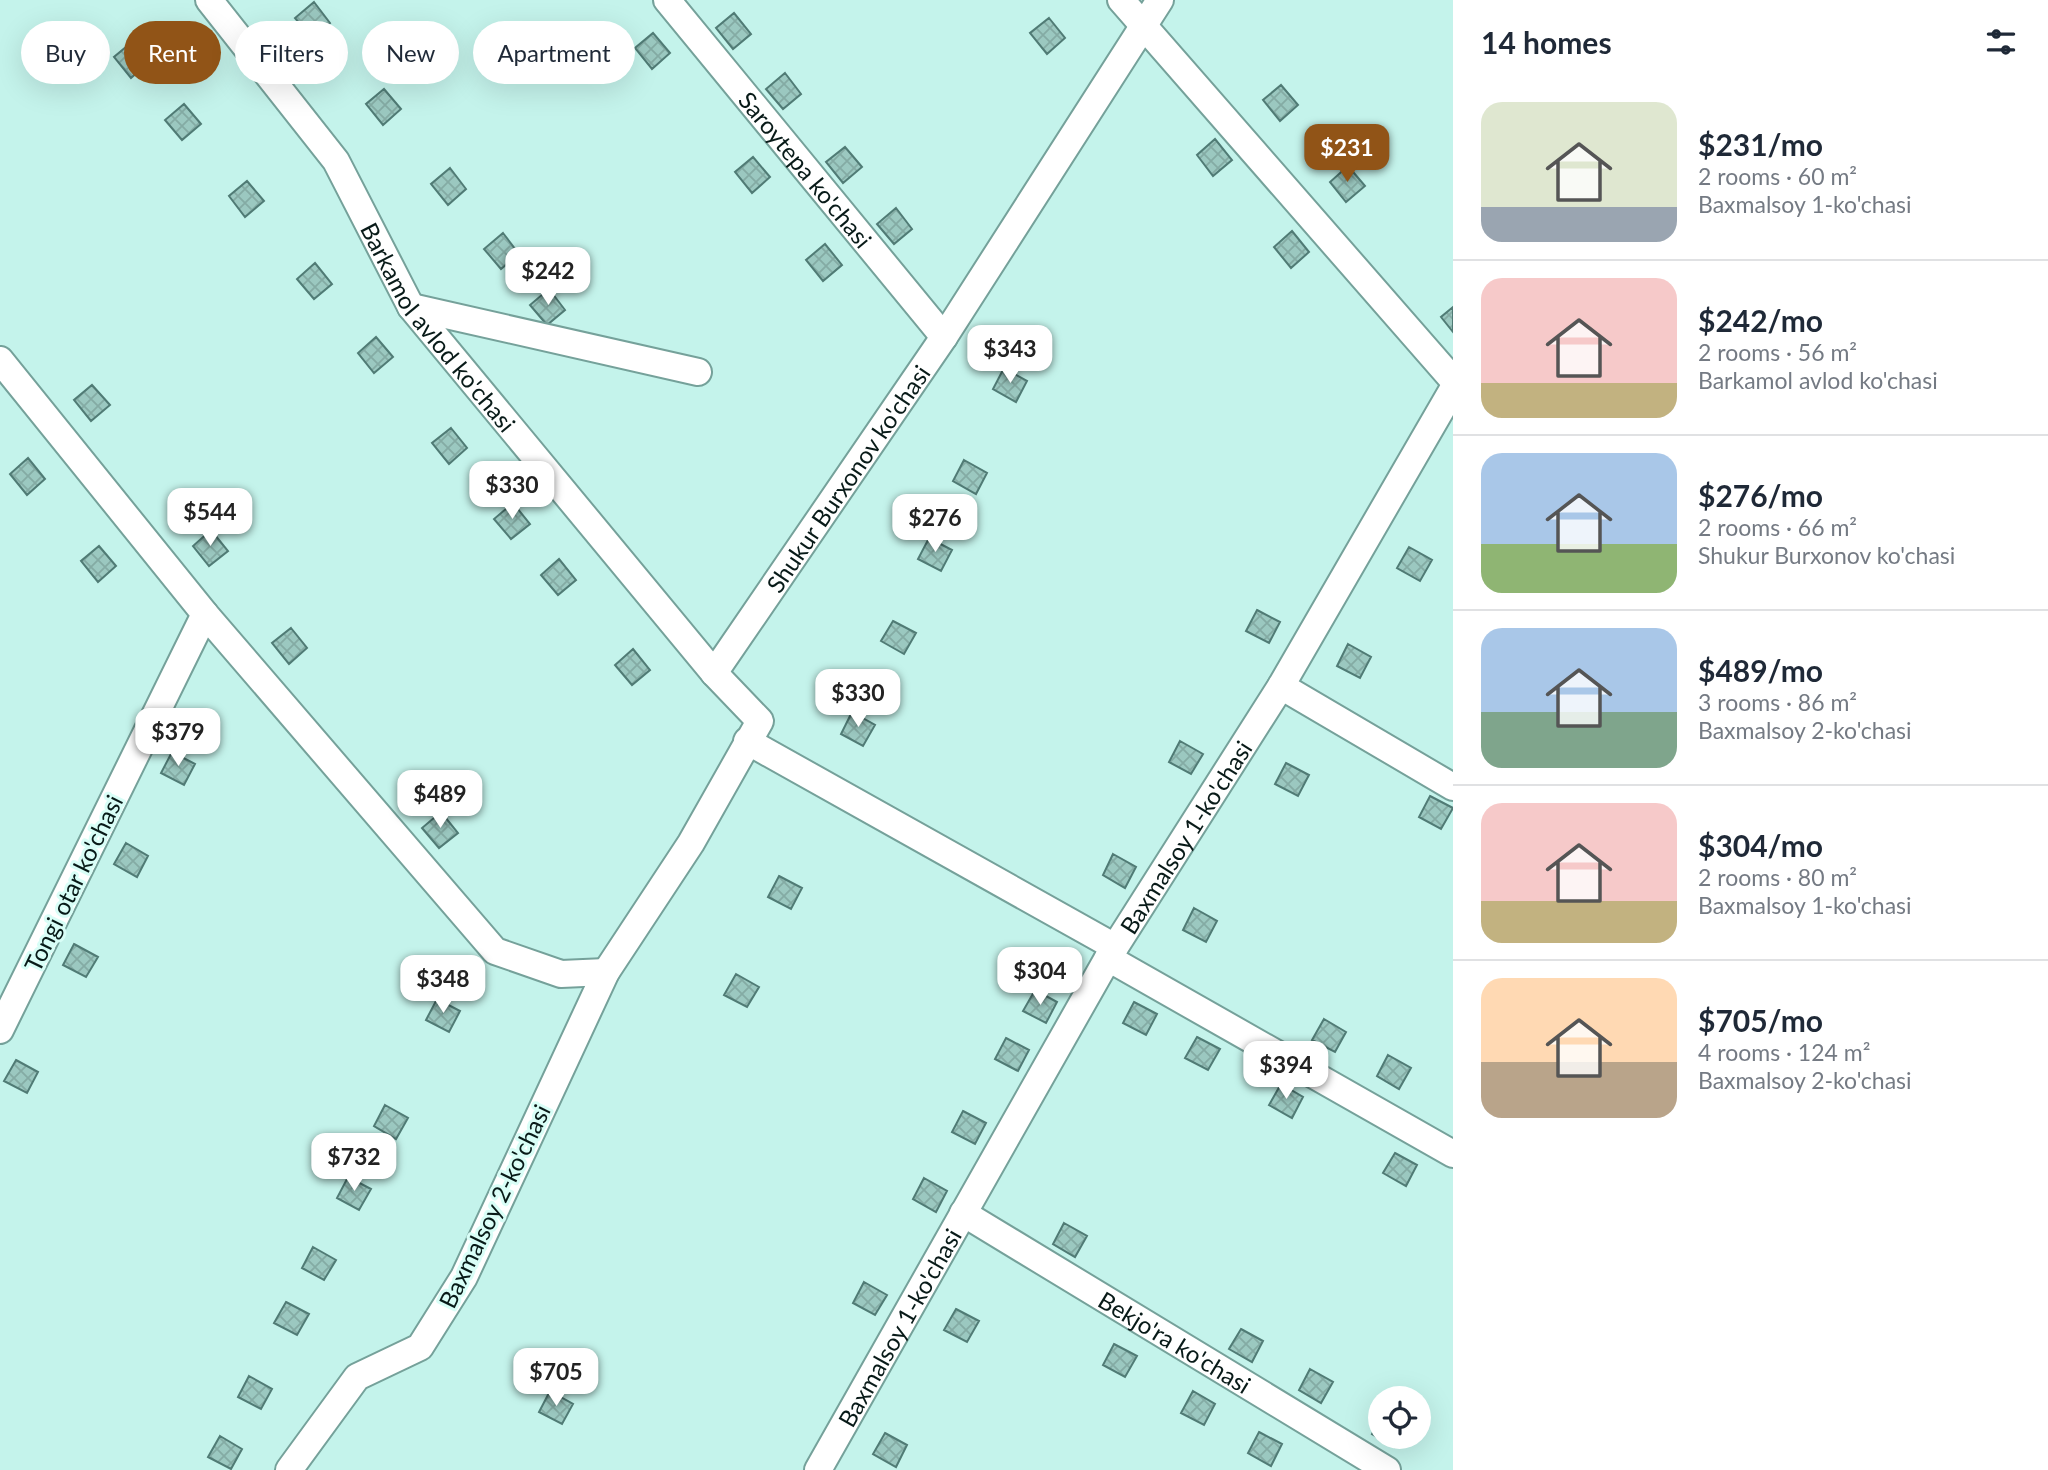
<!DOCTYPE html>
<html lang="en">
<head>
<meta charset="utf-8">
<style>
  :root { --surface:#fff; --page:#f6f6f7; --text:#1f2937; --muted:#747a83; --line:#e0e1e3; --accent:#915417 }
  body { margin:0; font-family:Lato,sans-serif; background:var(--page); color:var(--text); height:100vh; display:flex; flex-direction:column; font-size:26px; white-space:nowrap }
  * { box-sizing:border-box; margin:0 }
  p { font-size:23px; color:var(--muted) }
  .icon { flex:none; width:38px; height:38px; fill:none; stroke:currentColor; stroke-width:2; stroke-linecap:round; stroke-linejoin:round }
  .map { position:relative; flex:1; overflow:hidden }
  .panel { display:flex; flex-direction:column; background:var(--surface); width:595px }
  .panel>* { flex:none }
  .hud { position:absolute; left:21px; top:21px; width:665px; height:63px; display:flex; gap:14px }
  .buttons { position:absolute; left:1368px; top:1386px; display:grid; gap:14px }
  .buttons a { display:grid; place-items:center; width:63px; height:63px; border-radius:50%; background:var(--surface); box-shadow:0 7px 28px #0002; font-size:35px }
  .price { position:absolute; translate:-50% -60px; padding:0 16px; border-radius:14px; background:#fff; color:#222; font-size:23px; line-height:46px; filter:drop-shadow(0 2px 4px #0008) }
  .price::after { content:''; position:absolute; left:50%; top:42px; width:21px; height:16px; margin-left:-10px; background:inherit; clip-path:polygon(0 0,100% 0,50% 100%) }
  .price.active { background:var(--accent); color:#fff }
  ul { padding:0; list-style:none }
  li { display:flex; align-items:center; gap:21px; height:175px; padding:0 28px }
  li+li { border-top:2px solid var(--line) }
  li span { display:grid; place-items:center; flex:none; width:196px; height:140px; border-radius:21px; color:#555 }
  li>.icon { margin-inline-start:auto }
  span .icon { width:84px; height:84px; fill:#fffc; stroke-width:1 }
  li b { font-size:30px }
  h2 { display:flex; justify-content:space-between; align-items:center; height:84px; padding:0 28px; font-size:30px }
  .chip { padding:0 24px; border-radius:32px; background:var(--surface); box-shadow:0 7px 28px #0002; font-size:24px; line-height:63px }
  .chip.active { background:var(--accent); color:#fff }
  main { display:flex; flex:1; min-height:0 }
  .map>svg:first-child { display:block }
  .building { fill:url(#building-cross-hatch); stroke:#507b75; stroke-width:2 }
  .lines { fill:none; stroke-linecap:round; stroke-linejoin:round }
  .street-casing { stroke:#75a19a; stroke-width:30 }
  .street { stroke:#fff; stroke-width:26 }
  .labels { text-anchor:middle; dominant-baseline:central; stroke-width:6; stroke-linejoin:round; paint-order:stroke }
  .street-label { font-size:24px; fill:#081a18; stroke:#d9fef7 }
</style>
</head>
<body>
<main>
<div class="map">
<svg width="1453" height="1470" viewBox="0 0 1453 1470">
  <defs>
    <pattern id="building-cross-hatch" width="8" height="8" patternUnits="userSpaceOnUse" patternTransform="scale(1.75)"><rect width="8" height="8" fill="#9bc8c0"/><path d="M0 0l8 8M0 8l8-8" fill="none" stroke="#84aba4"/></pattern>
  </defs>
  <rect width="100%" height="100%" fill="#c4f3eb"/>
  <path class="building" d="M314,2l16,21 -18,15 -17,-20z
    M734,13l17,21 -18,15 -17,-21z
    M1049,18l16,20 -18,16 -17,-21z
    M653,33l17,20 -18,16 -17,-21z
    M132,42l17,20 -18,16 -17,-21z
    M785,73l16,21 -18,15 -17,-20z
    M1281,85l17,20 -18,16 -17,-21z
    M384,89l17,20 -18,16 -17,-21z
    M184,104l17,20 -19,16 -17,-20z
    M1215,139l17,21 -19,16 -16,-21z
    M845,147l17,20 -19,16 -17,-21z
    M753,157l17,20 -18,16 -17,-21z
    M1348,166l17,20 -19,16 -16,-20z
    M450,168l16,21 -18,16 -17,-21z
    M247,181l17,20 -19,16 -16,-21z
    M896,208l16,21 -18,15 -17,-20z
    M1292,231l17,21 -18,16 -17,-21z
    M503,233l16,21 -18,15 -17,-20z
    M825,244l17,21 -19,16 -17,-21z
    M315,263l17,21 -18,15 -17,-20z
    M549,289l16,21 -18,15 -17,-20z
    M1453,307v25l-12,-15z
    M376,337l17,20 -19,16 -16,-20z
    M1004,368l23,13 -11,21 -23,-13z
    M92,385l18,20 -19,16 -17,-21z
    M451,428l16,20 -18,16 -17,-21z
    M28,458l17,21 -18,16 -17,-21z
    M964,460l23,13 -11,21 -23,-13z
    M513,503l17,21 -19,15 -17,-20z
    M211,530l17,21 -19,15 -16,-20z
    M929,538l23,12 -11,21 -23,-12z
    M99,546l17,20 -18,16 -17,-21z
    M1409,547l23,13 -12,21 -23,-13z
    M559,559l17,21 -18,15 -17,-20z
    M1257,610l23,12 -11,21 -23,-12z
    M893,621l23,12 -12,21 -23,-13z
    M291,628l16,20 -18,16 -17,-21z
    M1348,644l23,13 -11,21 -23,-12z
    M633,649l17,21 -18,15 -17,-20z
    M852,712l23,13 -12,21 -22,-12z
    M1180,741l23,13 -12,20 -22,-12z
    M172,752l23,12 -11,21 -23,-12z
    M1286,763l23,12 -11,21 -23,-12z
    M1430,796l23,12 -12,21 -22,-12z
    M441,812l17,21 -19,15 -17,-20z
    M126,843l22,13 -11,21 -23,-13z
    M1113,854l23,13 -11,21 -22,-13z
    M779,876l23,12 -11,21 -23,-12z
    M1194,908l23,13 -11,21 -23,-12z
    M74,944l24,13 -12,20 -23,-12z
    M736,974l23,13 -12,20 -23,-12z
    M1035,990l22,12 -11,21 -23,-12z
    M437,999l23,12 -11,21 -23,-12z
    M1134,1002l23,12 -11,21 -23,-12z
    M1324,1019l22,13 -11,20 -23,-12z
    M1197,1037l23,12 -12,21 -23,-12z
    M1006,1038l23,12 -11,21 -23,-12z
    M1388,1055l23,13 -12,21 -22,-13z
    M16,1060l22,12 -11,21 -23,-12z
    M1281,1084l22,13 -11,21 -23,-13z
    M385,1105l23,13 -12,21 -22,-13z
    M963,1111l23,12 -11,21 -23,-12z
    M1395,1153l22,12 -11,21 -23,-13z
    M348,1177l23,12 -12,21 -22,-12z
    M924,1178l23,13 -11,21 -23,-13z
    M1064,1223l23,13 -12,21 -22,-13z
    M313,1247l23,13 -12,20 -22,-12z
    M864,1282l23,13 -12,20 -22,-12z
    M286,1302l23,12 -12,21 -23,-12z
    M956,1309l23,12 -12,21 -23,-12z
    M1241,1329l22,12 -11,21 -23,-13z
    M1114,1344l23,12 -12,21 -22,-12z
    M1310,1369l23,13 -12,21 -22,-13z
    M249,1376l23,13 -11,20 -23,-12z
    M550,1391l23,13 -11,20 -23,-12z
    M1193,1391l22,13 -11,21 -23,-12z
    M1381,1417v20h19l-6,10 -22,-13z
    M1259,1432l23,12 -11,22 -23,-13z
    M885,1433l22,12 -11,22 -23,-13z
    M220,1436l22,13 -11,20 -23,-12z"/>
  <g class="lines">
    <g class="street-casing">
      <g id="street">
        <path id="s1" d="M209,0l127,161 75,146 303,366 46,48 -69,122 -85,129 -142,305 -44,70 -63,30 -68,93"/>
        <path id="s2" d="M667,0l277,337"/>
        <path d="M1121,0l332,380"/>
        <path d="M411,307l287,65"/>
        <path d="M0,360l205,254 -205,416"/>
        <path d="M205,614l290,337 66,23 45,-2"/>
        <path id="s3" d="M714,673l230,-336 216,-337"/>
        <path d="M1281,686l172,101"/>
        <path d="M747,741l368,206"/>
        <path d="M1108,958l345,196"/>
        <path id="s4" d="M963,1213l424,257"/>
        <path id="s5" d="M818,1470l290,-512 173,-272 172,-297"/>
      </g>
    </g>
    <use href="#street" class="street"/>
  </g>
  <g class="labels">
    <g class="street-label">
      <text stroke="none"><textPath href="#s2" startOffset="219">Saroytepa ko'chasi</textPath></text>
      <text stroke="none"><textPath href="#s1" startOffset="401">Barkamol avlod ko'chasi</textPath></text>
      <text stroke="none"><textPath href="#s3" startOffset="236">Shukur Burxonov ko'chasi</textPath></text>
      <text stroke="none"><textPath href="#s5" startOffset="732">Baxmalsoy 1-ko'chasi</textPath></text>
      <text transform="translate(73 883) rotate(-64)">Tongi otar ko'chasi</text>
      <text transform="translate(494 1206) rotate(-64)">Baxmalsoy 2-ko'chasi</text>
      <text stroke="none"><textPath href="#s5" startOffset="164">Baxmalsoy 1-ko'chasi</textPath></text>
      <text stroke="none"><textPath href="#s4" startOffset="248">Bekjo'ra ko'chasi</textPath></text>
    </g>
  </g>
</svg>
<div class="buttons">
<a><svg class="icon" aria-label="locate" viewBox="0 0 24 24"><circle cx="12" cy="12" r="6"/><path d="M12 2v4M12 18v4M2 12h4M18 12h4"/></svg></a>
</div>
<b class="price active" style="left:1347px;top:184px">$231</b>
<b class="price" style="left:548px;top:307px">$242</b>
<b class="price" style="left:1010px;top:385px">$343</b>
<b class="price" style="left:512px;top:521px">$330</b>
<b class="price" style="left:210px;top:548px">$544</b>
<b class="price" style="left:935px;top:554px">$276</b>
<b class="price" style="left:858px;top:729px">$330</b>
<b class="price" style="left:178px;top:768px">$379</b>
<b class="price" style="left:440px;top:830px">$489</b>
<b class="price" style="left:1040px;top:1007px">$304</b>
<b class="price" style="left:443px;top:1015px">$348</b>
<b class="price" style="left:1286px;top:1101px">$394</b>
<b class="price" style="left:354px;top:1193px">$732</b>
<b class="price" style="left:556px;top:1408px">$705</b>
<div class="hud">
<a class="chip">Buy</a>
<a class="chip active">Rent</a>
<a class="chip">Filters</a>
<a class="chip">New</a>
<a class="chip">Apartment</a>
</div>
</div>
<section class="panel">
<h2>14 homes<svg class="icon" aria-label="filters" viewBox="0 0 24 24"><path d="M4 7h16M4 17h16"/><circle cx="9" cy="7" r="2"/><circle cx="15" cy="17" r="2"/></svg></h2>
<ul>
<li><span style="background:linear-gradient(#dfe7d0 75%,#9aa5b1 0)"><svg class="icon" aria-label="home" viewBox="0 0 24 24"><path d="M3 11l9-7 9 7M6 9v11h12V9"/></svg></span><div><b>$231/mo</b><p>2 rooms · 60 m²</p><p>Baxmalsoy 1-ko'chasi</p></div></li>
<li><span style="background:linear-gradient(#f6c9c9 75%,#c2b280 0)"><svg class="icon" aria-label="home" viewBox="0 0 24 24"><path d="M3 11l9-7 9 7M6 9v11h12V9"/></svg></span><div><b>$242/mo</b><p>2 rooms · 56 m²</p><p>Barkamol avlod ko'chasi</p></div></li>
<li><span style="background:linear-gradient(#a9c7e8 65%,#8fb573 0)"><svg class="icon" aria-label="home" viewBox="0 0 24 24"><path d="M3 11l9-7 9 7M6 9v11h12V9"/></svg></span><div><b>$276/mo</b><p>2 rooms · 66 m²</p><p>Shukur Burxonov ko'chasi</p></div></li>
<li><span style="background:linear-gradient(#a9c7e8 60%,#7fa58c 0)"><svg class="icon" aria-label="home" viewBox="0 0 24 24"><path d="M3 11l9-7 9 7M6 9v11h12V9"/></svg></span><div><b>$489/mo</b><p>3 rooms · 86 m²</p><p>Baxmalsoy 2-ko'chasi</p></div></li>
<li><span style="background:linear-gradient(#f6c9c9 70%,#c2b280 0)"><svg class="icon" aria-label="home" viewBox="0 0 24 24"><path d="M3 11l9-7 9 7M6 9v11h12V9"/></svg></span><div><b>$304/mo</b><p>2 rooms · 80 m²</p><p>Baxmalsoy 1-ko'chasi</p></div></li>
<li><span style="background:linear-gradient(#ffd9b3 60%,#b9a48a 0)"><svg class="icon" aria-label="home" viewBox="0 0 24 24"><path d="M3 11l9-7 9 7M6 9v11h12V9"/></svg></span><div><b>$705/mo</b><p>4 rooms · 124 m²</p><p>Baxmalsoy 2-ko'chasi</p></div></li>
</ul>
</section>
</main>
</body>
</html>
